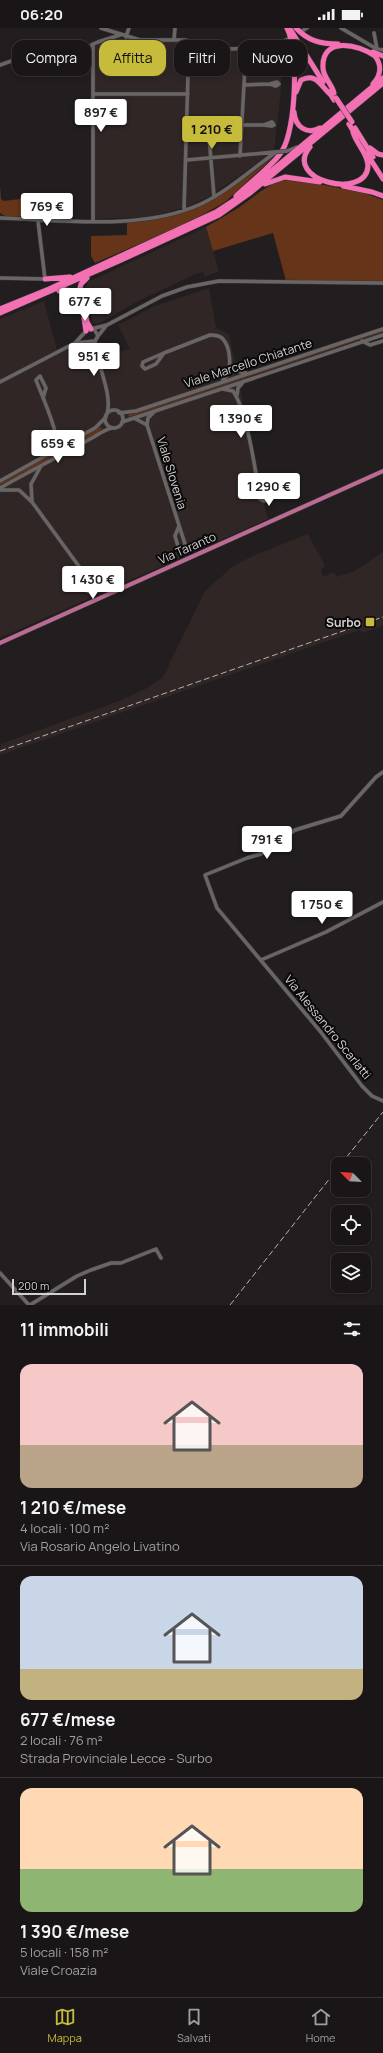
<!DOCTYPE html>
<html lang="it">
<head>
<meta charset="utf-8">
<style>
  :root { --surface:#1a1617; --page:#272324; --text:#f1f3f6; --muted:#9f9fa1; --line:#383536; --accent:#c7bb3c }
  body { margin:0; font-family:Manrope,sans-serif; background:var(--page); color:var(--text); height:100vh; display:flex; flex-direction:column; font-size:15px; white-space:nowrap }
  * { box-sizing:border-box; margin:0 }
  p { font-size:13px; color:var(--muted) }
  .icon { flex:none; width:22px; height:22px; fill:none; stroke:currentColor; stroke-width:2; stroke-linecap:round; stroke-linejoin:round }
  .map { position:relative; height:1277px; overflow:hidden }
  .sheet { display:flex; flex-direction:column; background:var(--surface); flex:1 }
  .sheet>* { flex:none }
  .guide { position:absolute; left:12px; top:12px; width:359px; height:36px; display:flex; gap:8px }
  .needle { width:26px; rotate:294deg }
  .controls { position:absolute; left:331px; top:1129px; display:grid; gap:8px }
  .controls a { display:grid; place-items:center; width:40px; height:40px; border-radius:8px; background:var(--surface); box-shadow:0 2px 6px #0003,0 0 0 1px var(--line); font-size:20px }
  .scale { position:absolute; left:12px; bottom:10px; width:74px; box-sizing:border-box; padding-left:4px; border:2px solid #d4d1d1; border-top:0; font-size:11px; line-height:14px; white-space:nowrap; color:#d4d1d1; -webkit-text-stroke:3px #0a0909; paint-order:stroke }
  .price { position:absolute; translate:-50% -34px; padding:0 9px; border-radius:4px; background:#fff; color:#222; font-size:13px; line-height:26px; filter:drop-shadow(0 1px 2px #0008) }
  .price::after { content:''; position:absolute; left:50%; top:24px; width:12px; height:9px; margin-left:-6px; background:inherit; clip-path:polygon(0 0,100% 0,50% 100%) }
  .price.current { background:var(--accent); color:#111 }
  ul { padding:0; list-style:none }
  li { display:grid; align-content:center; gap:8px; height:212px; padding:0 20px }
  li+li { border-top:1px solid var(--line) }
  li span { display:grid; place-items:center; height:124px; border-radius:12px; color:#555 }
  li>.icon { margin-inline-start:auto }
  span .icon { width:72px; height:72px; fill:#fffc; stroke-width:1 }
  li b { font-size:17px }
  h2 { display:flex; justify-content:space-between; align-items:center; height:48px; padding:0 20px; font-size:17px }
  .chip { padding:0 14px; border-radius:12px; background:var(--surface); box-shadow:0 2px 6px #0003,0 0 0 1px var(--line); font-size:14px; line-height:36px }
  .chip.current { background:var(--accent); color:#111 }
  .status { display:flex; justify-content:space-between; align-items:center; height:28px; padding:0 20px; background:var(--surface); direction:ltr }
  .status svg { height:11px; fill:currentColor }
  .dock { display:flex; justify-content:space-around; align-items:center; height:56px; border-top:1px solid var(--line); background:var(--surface); font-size:11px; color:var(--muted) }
  .dock a { display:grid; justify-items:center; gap:2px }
  .dock .current { color:var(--accent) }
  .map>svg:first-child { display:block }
  .built { fill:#302626 }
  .green { fill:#663419 }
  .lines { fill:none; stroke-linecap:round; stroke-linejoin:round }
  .minor-casing { stroke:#3c3839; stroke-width:4.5 }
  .major-casing { stroke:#3c3839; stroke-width:5 }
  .highway-casing { stroke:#3c3839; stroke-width:6 }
  .minor { stroke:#6a6565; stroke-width:3.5 }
  .major { stroke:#bc6c94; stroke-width:4 }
  .highway { stroke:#f370b3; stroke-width:5 }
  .rail { stroke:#b5b2b2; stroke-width:1; stroke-dasharray:6 3; stroke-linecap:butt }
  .minor-bridge-casing { stroke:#3c3839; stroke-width:4.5; stroke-linecap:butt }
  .highway-bridge-casing { stroke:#3c3839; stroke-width:6; stroke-linecap:butt }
  .minor-bridge { stroke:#6a6565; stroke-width:3.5 }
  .highway-bridge { stroke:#f370b3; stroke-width:5 }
  .poi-dot { fill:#c7bb3c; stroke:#0a0909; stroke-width:1.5 }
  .labels { text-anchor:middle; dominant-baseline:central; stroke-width:4; stroke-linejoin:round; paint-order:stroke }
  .street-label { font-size:12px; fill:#d4d1d1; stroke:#0a0909 }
  .poi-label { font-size:12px; font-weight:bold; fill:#d4d1d1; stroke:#0a0909; text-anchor:end }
</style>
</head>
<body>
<div class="status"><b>06:20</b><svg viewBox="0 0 49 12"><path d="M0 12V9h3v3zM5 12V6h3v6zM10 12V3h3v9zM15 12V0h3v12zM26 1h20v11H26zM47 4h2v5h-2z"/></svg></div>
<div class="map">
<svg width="383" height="1277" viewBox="0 0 383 1277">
  <rect width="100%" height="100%" fill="#221e1f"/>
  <path class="built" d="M120,10l64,4 4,3 -1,22 30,1 1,-19 26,2 38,-2 -1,39 -7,63 -62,44 -25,12 -38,10 -54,2v-173l3,-3z
    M206,199l13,44 -14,6 -2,-5 -5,1 -58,27 -42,24 -5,-1 -7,-34 2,-7z
    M209,260l7,40 13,6 29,144 9,7 2,13 -5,5 4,16 -268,119v-319l44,-18 14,53 24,-10 6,2 4,13 38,-10 -12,-24 37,-19z
    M308,506l17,32 -4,4 2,7 11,-5 2,5 19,-6 28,-19v74l-20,7 -4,-3 -359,125 1,-11 118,-43 28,-13 16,-11 42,-86 28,-25 22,-11z"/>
  <path class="green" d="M276,127l-51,47 -35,20 -95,41 -4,-7v-20l36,-1v-13c64,-2 100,-30 149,-67z
    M294,151l70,14 19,7v82l-97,-1 -13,-48 -60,18 -7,-24c10,-6 21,-12 32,-19 18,-12 32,-28 56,-29z
    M0,158l1,13 3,2 30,-4 2,20 -31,-1 -5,-3z
    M383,303v1l-254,85 -1,-2z
    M100,399l2,2 -11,8 -91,48v-2z"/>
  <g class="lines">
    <g class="minor-casing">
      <path id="minor" d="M101,0l39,12h44l47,9 40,-2 17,-8
        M341,0l34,20 8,2
        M302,3l5,-3
        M374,5l3,16
        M126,9l3,-9
        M174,11l1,-11
        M93,16v177
        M0,37l28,-10 46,-2 24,-11 22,-7
        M244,57l26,-1 7,-2 2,2 -3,2 -6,-2
        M93,66h95
        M187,97h77l8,1 2,-1 -2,-3 -8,3
        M208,97l6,71
        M287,123l10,-4
        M240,128l6,-107
        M186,132l89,-8
        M184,182l5,-169
        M0,190c63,2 142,13 201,-14 27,-13 51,-35 75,-52
        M0,250l45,1 -10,-83
        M98,308l8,-10
        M95,313c1,23 18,52 12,73
        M362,313l8,4 13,-4
        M76,315l19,-2 3,-5 -4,-7
        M164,325l46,-18c5,0 8,0 12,3 9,9 11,34 1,42
        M164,325l-8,11 -11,5 -3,-3 1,-4z
        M231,338l5,5 10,2
        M0,354l75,-39 12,-13 20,-5 55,-29 25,-9 32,-6 164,2
        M223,361l10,2c14,20 23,82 27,108l4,2c7,-8 0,-16 -7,-22
        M237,367l1,-7 6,-7
        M43,370l3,-10 -6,-12 -4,4c4,11 21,49 20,59 -1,6 -3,10 -8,13
        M105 391a9 9 0 1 1 18 0a9 9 0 1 1-18 0Z
        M119,385l17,-2 247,-82
        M134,390l13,7 1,-7 7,-7
        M122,394l261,-87
        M147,397l38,119 -2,4 -5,-2 -3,-10 4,-10
        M56,408l8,5 6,-1
        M0,453l95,-53 11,-11
        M0,460c30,-17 60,-32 90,-49 8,-4 13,-9 22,-11
        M0,462h19l13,12 54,74 8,14 -2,2 -5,-1 -3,-4 2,-11
        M32,473l-1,-17 10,-18
        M383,744l-7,5 -35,39 -46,14 -34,24 -14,4 -42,17 12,33 103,123 42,55 10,10 11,5
        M261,932l65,-28 57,-30
        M0,1245l29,32
        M30,1277l47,-29 14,-6 20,-7h10l35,-14 5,9"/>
    </g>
    <g class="major-casing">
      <path id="major" d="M0,615l383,-172"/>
    </g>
    <g class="highway-casing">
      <path id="highway" d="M296,0c12,13 25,16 42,16
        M290,1l33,53
        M373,24l10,4
        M296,64l5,-12c16,-8 20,7 30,15
        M329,64l5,8
        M334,65c-2,-9 -11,-16 -11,-25 -2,-32 36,-24 52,-12 7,9 6,19 -2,28
        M294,84c1,15 13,23 26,16
        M349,96l6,10
        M355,100l18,29
        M310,119c-28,33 56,54 58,19 0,-13 -12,-22 -15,-34
        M370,120l8,6 5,1
        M367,126l16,25
        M265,156l20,-7 35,5
        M343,158l29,6 11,4
        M236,168c11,-11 39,-32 46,-45 14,-22 17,-100 5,-123
        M87,250l-6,6 -1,4 7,34 4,7
        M45,251l25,-2
        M59,263c9,-3 17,1 21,10
        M0,281l49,-20 167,-77 29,-19 138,-115
        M0,285l119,-52 100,-46 31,-22 133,-110
        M84,290l2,13"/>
    </g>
    <use href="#minor" class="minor"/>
    <use href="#major" class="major"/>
    <use href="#highway" class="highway"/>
    <path class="rail" d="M0,723l383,-134
      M341,1136l42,-52
      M230,1277l108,-137"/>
    <g class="minor-bridge-casing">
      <path id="minor-bridge" d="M276,124l11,-1"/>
    </g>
    <g class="highway-bridge-casing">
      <path id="highway-bridge" d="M336,70l16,24"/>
    </g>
    <use href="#minor-bridge" class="minor-bridge"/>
    <use href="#highway-bridge" class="highway-bridge"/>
  </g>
  <rect class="poi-dot" x="365" y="589" width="10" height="10" rx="2"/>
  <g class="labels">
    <g class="street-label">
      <text transform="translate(248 335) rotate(-18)">Viale Marcello Chiatante</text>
      <text transform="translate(172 445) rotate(73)">Viale Slovenia</text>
      <text transform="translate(187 520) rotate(-24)">Via Taranto</text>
      <text transform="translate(328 999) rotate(51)">Via Alessandro Scarlatti</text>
    </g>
    <g class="poi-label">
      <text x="361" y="594">Surbo</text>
    </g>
  </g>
</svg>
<div class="controls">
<a><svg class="needle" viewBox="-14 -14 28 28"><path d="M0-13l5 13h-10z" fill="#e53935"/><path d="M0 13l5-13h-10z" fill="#9f9fa1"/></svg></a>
<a><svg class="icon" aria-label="locate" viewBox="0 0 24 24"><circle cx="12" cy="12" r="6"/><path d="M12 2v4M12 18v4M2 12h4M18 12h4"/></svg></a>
<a><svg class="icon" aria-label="layers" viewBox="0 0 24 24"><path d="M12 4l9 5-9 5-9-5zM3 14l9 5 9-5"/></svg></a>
</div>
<div class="scale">200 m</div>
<b class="price" style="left:101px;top:105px">897 €</b>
<b class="price current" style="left:212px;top:122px">1 210 €</b>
<b class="price" style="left:47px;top:199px">769 €</b>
<b class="price" style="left:85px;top:294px">677 €</b>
<b class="price" style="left:94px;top:349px">951 €</b>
<b class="price" style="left:241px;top:411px">1 390 €</b>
<b class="price" style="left:58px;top:436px">659 €</b>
<b class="price" style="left:269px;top:479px">1 290 €</b>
<b class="price" style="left:93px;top:572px">1 430 €</b>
<b class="price" style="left:267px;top:832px">791 €</b>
<b class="price" style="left:322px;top:897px">1 750 €</b>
<div class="guide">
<a class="chip">Compra</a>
<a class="chip current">Affitta</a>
<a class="chip">Filtri</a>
<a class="chip">Nuovo</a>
</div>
</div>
<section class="sheet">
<h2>11 immobili<svg class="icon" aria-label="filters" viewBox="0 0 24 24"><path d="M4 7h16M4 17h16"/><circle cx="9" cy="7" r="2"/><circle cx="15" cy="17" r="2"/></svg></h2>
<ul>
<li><span style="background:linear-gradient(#f6c9c9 65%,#b9a48a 0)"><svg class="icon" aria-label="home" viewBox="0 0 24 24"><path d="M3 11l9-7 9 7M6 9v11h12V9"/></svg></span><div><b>1 210 €/mese</b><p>4 locali · 100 m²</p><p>Via Rosario Angelo Livatino</p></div></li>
<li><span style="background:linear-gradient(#c9d6e8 75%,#c2b280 0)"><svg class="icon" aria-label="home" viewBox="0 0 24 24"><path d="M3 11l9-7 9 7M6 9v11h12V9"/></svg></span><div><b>677 €/mese</b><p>2 locali · 76 m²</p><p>Strada Provinciale Lecce - Surbo</p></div></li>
<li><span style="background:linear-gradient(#ffd9b3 65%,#8fb573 0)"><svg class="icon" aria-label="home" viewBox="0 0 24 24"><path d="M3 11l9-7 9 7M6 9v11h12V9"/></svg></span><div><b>1 390 €/mese</b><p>5 locali · 158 m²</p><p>Viale Croazia</p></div></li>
</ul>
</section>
<nav class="dock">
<a class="current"><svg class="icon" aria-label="map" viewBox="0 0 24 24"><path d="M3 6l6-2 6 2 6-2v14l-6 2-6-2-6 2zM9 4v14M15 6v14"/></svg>Mappa</a>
<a><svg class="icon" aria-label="saved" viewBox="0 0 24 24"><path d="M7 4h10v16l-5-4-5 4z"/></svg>Salvati</a>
<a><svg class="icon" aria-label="home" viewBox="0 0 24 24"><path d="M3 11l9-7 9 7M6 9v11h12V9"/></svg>Home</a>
</nav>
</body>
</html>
